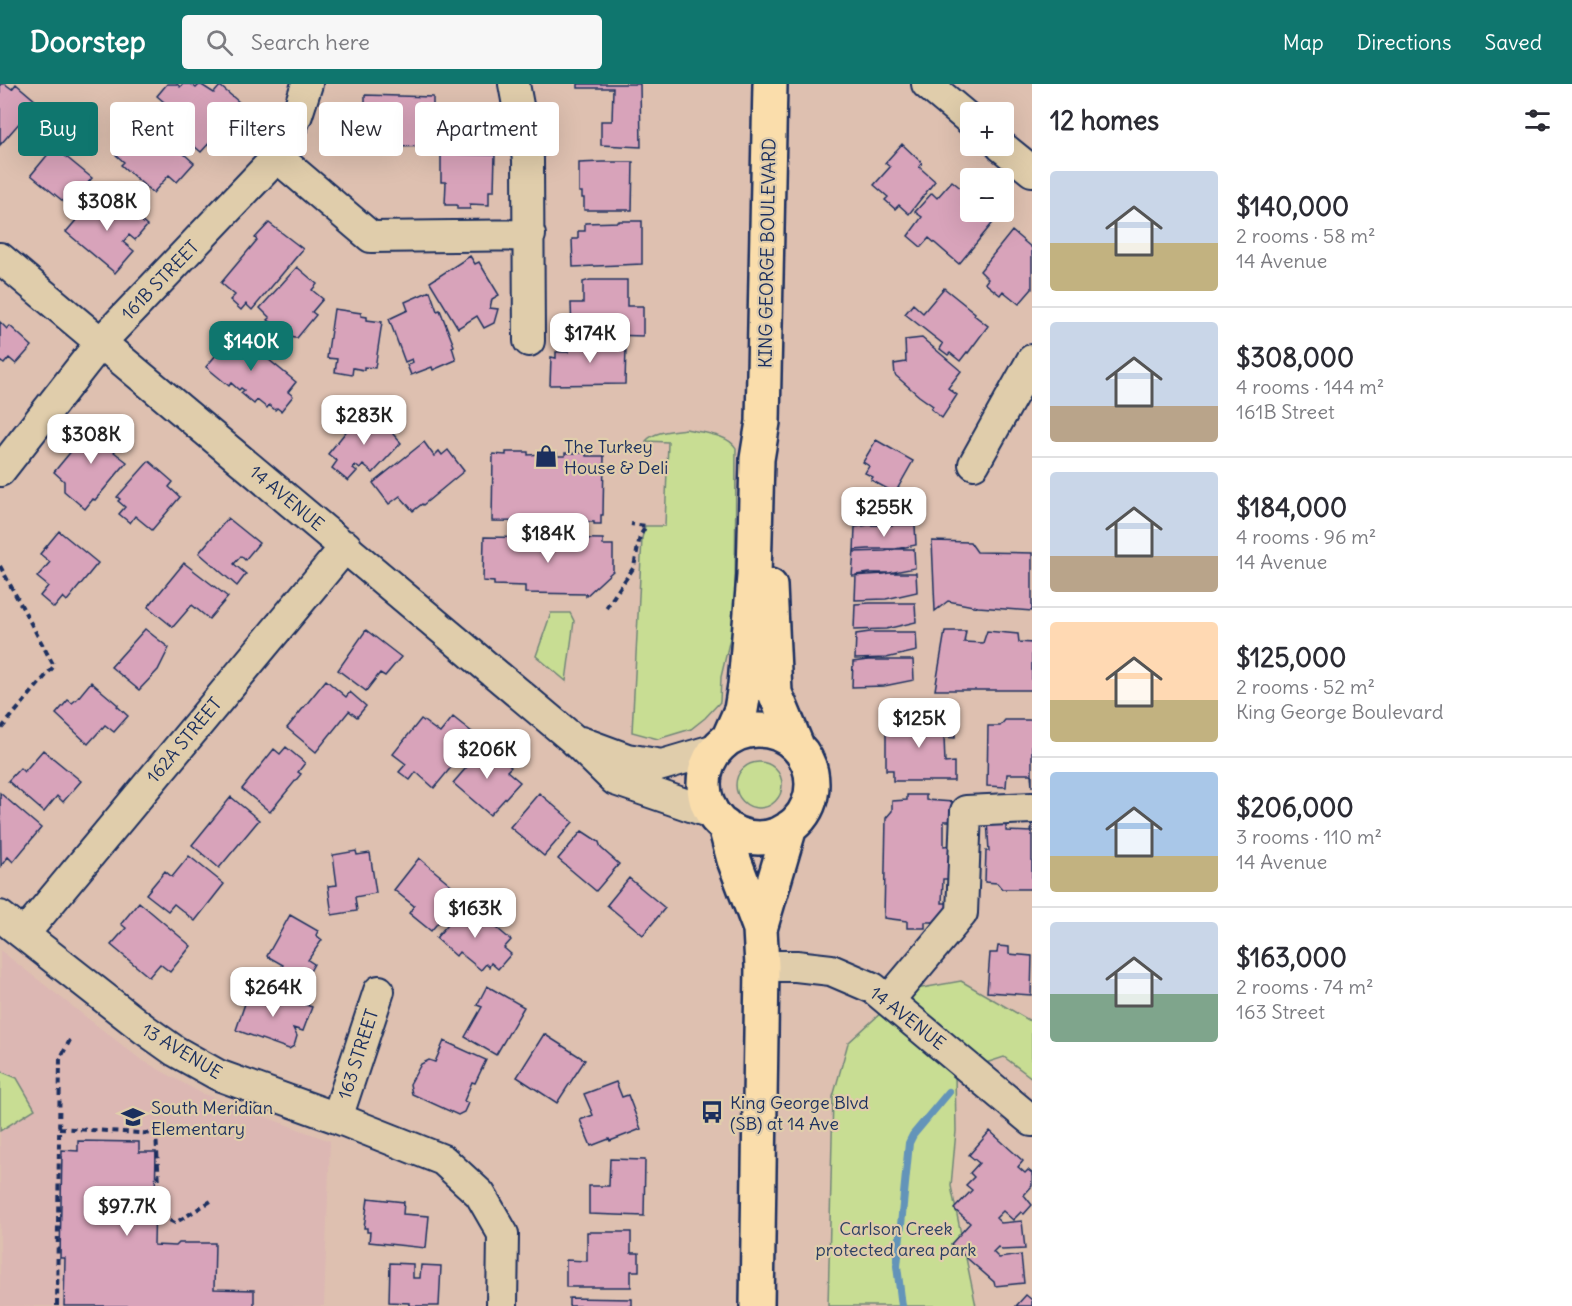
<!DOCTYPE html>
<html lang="en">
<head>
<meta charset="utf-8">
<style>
  :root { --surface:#fff; --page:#f7f7f7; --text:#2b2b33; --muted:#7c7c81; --line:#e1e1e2; --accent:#0f766e }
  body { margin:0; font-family:Delius,sans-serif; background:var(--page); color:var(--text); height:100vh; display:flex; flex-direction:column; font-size:22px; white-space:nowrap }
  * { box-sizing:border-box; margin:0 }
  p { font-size:20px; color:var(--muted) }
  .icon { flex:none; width:33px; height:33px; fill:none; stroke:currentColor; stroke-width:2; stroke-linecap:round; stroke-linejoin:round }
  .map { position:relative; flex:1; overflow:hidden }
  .sheet { display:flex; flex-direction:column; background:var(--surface); width:540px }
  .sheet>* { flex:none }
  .top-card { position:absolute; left:18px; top:18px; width:570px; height:54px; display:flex; gap:12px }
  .controls { position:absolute; left:960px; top:18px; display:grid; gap:12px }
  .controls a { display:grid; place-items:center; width:54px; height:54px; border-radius:6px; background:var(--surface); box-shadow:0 6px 24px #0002; font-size:30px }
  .price { position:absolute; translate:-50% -51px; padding:0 14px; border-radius:12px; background:#fff; color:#222; font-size:20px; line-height:39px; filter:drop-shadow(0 2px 3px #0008) }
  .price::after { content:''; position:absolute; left:50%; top:36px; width:18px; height:14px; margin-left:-9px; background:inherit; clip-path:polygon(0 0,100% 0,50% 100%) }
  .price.active { background:var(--accent); color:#fff }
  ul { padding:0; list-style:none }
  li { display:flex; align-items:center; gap:18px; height:150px; padding:0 18px }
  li+li { border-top:2px solid var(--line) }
  li span { display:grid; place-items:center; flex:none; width:168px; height:120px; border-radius:6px; color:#555 }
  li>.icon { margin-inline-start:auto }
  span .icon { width:72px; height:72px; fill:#fffc; stroke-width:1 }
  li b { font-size:26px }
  h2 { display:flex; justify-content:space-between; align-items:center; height:72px; padding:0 18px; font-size:26px }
  .pill { padding:0 21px; border-radius:6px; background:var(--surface); box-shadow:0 6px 24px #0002; font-size:21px; line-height:54px }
  .pill.active { background:var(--accent); color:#fff }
  header { display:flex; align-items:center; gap:36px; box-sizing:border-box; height:84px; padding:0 30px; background:var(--accent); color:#fff }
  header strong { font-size:28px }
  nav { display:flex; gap:33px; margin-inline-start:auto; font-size:21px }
  .search { width:420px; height:54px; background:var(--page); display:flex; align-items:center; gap:15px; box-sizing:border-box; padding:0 21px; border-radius:6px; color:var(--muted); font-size:22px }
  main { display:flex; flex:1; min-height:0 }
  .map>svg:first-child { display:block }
  .built { fill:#dcb7b3 }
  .green { fill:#c8dd93; stroke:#728678; stroke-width:1.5 }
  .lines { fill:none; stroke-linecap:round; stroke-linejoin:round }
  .stream { stroke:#6494b9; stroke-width:8 }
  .building { fill:#d8a3ba; stroke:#1b2f5e; stroke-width:1.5 }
  .minor-casing { stroke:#1b2f5e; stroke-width:34 }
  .major-casing { stroke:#1b2f5e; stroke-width:38 }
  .path { stroke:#1b2f5e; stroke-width:4; stroke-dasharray:6 4.5; stroke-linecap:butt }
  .minor { stroke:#e0cdab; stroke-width:30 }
  .major { stroke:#faddab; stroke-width:33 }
  .labels { text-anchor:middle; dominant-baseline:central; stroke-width:4.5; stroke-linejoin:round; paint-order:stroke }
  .street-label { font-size:18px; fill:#1b2f5e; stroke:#e0cdab }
  .poi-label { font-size:18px; fill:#1b2f5e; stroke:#e0cdab; text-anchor:start }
  .park-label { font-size:18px; fill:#2c4063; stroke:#e0cdab }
</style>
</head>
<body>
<header>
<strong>Doorstep</strong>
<div class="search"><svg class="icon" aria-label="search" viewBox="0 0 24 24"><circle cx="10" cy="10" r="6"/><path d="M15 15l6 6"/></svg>Search here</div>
<nav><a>Map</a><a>Directions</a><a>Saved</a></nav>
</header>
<main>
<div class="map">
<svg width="1032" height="1222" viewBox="0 0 1032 1222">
  <rect width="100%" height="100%" fill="#dec0b0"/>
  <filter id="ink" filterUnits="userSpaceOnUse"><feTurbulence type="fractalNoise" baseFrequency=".0167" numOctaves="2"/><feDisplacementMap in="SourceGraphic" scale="12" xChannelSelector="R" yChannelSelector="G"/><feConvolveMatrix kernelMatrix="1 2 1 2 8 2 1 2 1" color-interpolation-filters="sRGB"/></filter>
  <g filter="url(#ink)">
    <path class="built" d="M0,866l140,109 61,34 129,48 -6,165h-324z"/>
    <path class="green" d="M686,345c16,4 42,5 50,19l-1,169 -14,60 -1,25 -15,16 -14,11 -33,10 -26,-7 10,-194 3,-12h20l3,-84 -22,-1c8,-10 27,-10 40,-12z
      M551,529h19l4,8 -8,60 -30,-25z
      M736 701a23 23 0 1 1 46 0a23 23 0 1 1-46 0Z
      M961,897l71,41v56l-28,-21 -49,16 1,58 -5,55 25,120h-148l5,-209 15,-54 57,-52z
      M0,987l17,7 18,31 -35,22z"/>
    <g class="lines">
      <path class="stream" d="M902,1222l-5,-40 12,-123 4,-8 36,-43"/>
    </g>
    <path class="building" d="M0,0h5l7,5 4,-5 21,18 -14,21 -2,-2 -21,24z
      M167,0h10l3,3 3,-3h8l5,4 4,-4 14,9 6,-7 19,16 -16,20 2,4 -24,26 -7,-6 -3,4 -10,-9 2,-2 -16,-15 4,-5 -4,-5 4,-6 -14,-12z
      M578,0h62l1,63 -40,-2v-24h11l1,-33h-35z
      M365,11l68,2v28h11v21l-54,1v-9h-23v-15h-2z
      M39,28l23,20 -19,21 -22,-20z
      M153,42l41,37 -17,19 -8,-7 -16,18 -32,-28 3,-3 -8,-7 10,-12 7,6z
      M902,60l20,19 -3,4 16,14 -26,33 -10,-9 -4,4 -10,-9 3,-3 -14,-12 16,-18 -5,-4z
      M54,63l38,31 -23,28 -38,-31z
      M441,70l54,1 -1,36h-5v14l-19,-1v5h-13v-4h-12l1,-23h-5z
      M602,78h31l-1,48h-48v-12h-2v-6h-3v-29z
      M952,97l16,13 -6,7 8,5v6h17l9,7 -37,45 -30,-26 -8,9 -13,-11 14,-19 -7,-5 17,-19 5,5z
      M111,111l36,31 -12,14 -6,-5 -6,7 11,9 -19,22 -49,-41 18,-21 11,-2 4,-5h4z
      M619,137h23v43l-69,3 -1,-28h6v-8h7v-8l34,-1z
      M269,139l34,26 -51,61 -6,-6 -5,6 -11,-10 5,-5 -14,-12 36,-43 -2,-2z
      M1012,147l20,17v41l-13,15 -16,-13 -3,4 -15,-12 3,-4 -8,-8z
      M470,172l5,8 4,-2 20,33 -7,4 -2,9 8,1 -4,14 -10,5 -7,-12 -19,12 -28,-46z
      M297,183l20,17 -5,6 11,9 -11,13 4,3 -19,23h-3l-26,-18 2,-2 -10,-10z
      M590,196h37v26h16v30l-32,-1v-8h-12v5l-27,-1 -1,-28h12v-21z
      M944,204l31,25 -1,2 14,11 -20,27 -1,-1 -7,9 -10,-8 -2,2 -8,-6 3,-5 -38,-30 8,-10 10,9z
      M430,207l7,20 3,-1 14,36 -2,1 4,13 -23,10 -1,-3 -21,8 -4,-10 6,-3 -1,-3 -7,3 -16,-43 19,-9 -3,-8z
      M334,225l27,4v3l6,1v3l15,2 -7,46 -11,-1v3l-11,-2 -1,7 -17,-3 2,-13 -10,-1z
      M0,238l7,7 3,-3 22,20 -16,18 -7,-6 -5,6 -3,-2 -1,1z
      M229,243l67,55 -8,10 5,4 -12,15 -4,-3 -2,2 -6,-5 -2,3 -10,-8 -3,4 -13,-11 3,-3 -3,-2 -2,2 -8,-7 -2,3 -23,-19 15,-18 -6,-5z
      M922,254l39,33 -13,17 9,7 -15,23 -11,-9 2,-3 -14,-10 -24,-21 -1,-11 12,-2 -1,-22z
      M598,257h23v5h5l-1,38 -75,1 1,-28 5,1v-6h12v-9h30z
      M367,331l3,3 1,-2 11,8 4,-5 12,10 -5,5 8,9 -28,30 -10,-8 -3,4 -5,-4 -2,3 4,3 -9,10 -16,-13 5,-7 -9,-7 29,-36 4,4z
      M97,336l26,21 -9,11 13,10 -32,38 -2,-1 -8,10 -21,-18v-10l-10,-9z
      M876,356l37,21 -18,32 -24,-13 2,-3 -8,-4 4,-7 -6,-4z
      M424,358l10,14 5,-5 3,4 6,-5 16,21 -41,34 -1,-1 -9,7 -13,-15 -11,8 -16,-21z
      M506,368h22v3l29,-2v3h8v-3h21v3h18l-1,59h-2v9h-7v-2l-102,-1 1,-67 13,1z
      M149,377l24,21 -4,5 11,10 -28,33 -17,-14 -5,7 -11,-9 6,-7 -7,-6 2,-2 -3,-2z
      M868,414h45l2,20 -31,6 -31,1 1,-25z
      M228,434l31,25 -14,17 -4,-4 -7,8 12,10 -9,12 -38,-33z
      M869,441h46l1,20 -31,6 -31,1 1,-25z
      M59,447l39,32 -31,38 -4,-4 -9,11 -14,-12 8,-10 -11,-9 13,-15 -10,-8z
      M484,453l119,2v6h10v26l-27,25v-2l-61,-1v-7l-31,-1v-3l-11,-1z
      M932,457l38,1 7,10 55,1v58l-54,-4 -30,-6 -13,10z
      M868,465h46l1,19 -31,6 -32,2 2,-26z
      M184,479l44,34 -19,22 -17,-14 -19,22 -25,-20z
      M870,489h46l1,19 -31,7 -31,1 1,-25z
      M870,519h45l1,19 -30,7 -32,1 1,-26z
      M145,545l24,19 -11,22 -19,20 -28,-23z
      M366,546l35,27 -16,19 -5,-3 -14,18 -28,-21z
      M945,547h21l-2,11 19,1 4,-12 31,3 1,8 13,1v47h-97z
      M870,548h46l1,19 -31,7 -31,1 1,-25z
      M868,576h45l1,20 -30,6 -32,1 1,-25z
      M326,596l20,17 4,-5 16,14 -9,11 -8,-6 -33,41 -29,-24z
      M91,598l27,23 -1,1 11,10 -14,16 -9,-7 -17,19 -32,-30 12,-14 4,3 5,-4z
      M453,633l24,19 -43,52 -18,-16 -6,8 -11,-8 7,-8 -13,-10 28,-35 19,14z
      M899,633l56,2v19l-11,-1 1,26 9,-1v19h-61v-11h-7v-52z
      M1005,636h27v67l-1,-13h-24l-1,13 -19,-1 1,-60h12z
      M486,661l25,22 -4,4 13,11 -30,33 -37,-32z
      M286,663l19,16 -7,9 3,2 -31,38 -28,-23 32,-40 6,5z
      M43,666l38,31 -18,21 -6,-6 -13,16 -36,-31 12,-13 4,4z
      M0,709l41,35 -28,34 -5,-5 -7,9z
      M539,709l34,29 -29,34 -34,-29z
      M907,711h19v5l27,2v19h-9v25l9,-1v34h-10l-1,24h11l-1,19h-27v6h-18v-7l-23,-3 2,-100 6,-7v-10l15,-1z
      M231,713l28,23 -40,48 -27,-23z
      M987,736l19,1v10l25,1 1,-11v68h-30l-5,-6 -12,-1 1,-31h3z
      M582,747l17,11 2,6 18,16 -23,27 -38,-32z
      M356,767l1,4 13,-2 6,40 -21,4 2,14 -25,4 -4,-29 9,-1 -4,-30z
      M189,772l35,28 -29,37 -21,-17 -6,7 -22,-17 19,-23 7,6z
      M419,774l43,36 -31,37 -22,-18 5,-7 -20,-16z
      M629,794l36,30 -22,27 -36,-30z
      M139,818l52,44 -21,26 -10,-8 -11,13 -38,-32 15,-17 -5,-4z
      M465,820l4,4 2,-2 40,34 -7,8 7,6 -13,15 -7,-6 -2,4 -3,-3 -5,6 -22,-18 -3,4 -20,-18z
      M290,831l28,16 -2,4 6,5 -14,20 6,4 -14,25 -23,-13 6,-11 -16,-9z
      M998,862l11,1v7l23,2 -1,39 -44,-3 3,-39h7z
      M251,902l61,21 -9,24 -10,-3 4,8 -3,10 -5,3 -53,-19z
      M487,902l37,21 -28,48 -31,-18 17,-30 -5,-2z
      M544,950l41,26 -28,43 -40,-26z
      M444,957l42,19 -11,23 -3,-1 -8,19 4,2 -4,9 -6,3 -46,-21 -2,-10 11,-20 8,-4 6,2z
      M616,998l6,15 6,-2 13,34 -31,12 -1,-2 -18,7 -11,-26 13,-5 -9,-21z
      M990,1047l33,30 -5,6 7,6 3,-3 4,3v13l-8,9 8,10 -8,9 -3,-2 -8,8 -10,-9 -7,7 5,5 21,-2 3,28 -23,1 -4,-3 -5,5 6,6 22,-3 3,28 -29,3 -1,-4 -43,-38 19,-21 -16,-14 18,-19 -6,-5 8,-8 -4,-4 9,-10 -10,-8z
      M78,1057l61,1v10h17l-2,93 22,1 3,-3h36l-1,46 40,1v16h-190l1,-48h-5l2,-108 16,1z
      M610,1075l35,1 -1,56 -55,-2v-28h20z
      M368,1114l36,4 -1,12 26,2 -3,32 -57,-6 1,-10h-3v-4h-3z
      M587,1148h44v21h8v18h-8v16h-65v-27l21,1z
      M390,1179l23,1v14h7l1,-13 20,1 -2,40h-30v-3l-20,-1z
      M1026,1211l6,5v6h-16z
      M569,1214l63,1v7h-63z"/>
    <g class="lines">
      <g class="minor-casing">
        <path id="minor" d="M514,0l14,75 1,182
          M927,0l43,36
          M1001,62l31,25
          M277,73l94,80 159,-2
          M0,174l573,481 42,41 96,33
          M974,380l58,-104
          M0,387l101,-129 176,-185 20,-42 10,-31
          M581,658l46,17 35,6 54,-16
          M0,832l144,113 31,22 43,24 119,43 106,42 37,34 23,40 -1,72
          M24,850l322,-388
          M762,882h34l35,4 42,18 159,133
          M889,916l73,-87 4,-102 66,-3
          M337,1034l42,-127"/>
      </g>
      <g class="major-casing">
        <path id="major" d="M770,502l5,107 22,53
          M704 700a54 54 0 1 1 108 0a54 54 0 1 1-108 0Z
          M729,653l12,-27 4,-25 9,-109 3,-117 6,-37 7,-338
          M725,742l9,34 26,69 2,37 -5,340
          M760,845l30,-102"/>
      </g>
      <path class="path" d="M0,482l54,100 -54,64
        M606,524l28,-41 6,-31 6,-10 -15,-2
        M59,1044l97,6 5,82 14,7 36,-22
        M57,1222l3,-247 11,-21"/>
      <use href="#minor" class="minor"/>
      <use href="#major" class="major"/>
    </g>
  </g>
  <defs>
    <g id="shop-bare" transform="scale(1.8)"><path d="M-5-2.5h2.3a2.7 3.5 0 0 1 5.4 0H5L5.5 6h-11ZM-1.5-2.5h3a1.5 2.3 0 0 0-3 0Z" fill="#1b2f5e" stroke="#e0cdab" stroke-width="2.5" paint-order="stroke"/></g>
    <g id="bus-bare" transform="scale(1.8)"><path d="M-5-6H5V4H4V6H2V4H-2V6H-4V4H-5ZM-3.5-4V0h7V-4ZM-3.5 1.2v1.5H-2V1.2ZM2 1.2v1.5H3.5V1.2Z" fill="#1b2f5e" stroke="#e0cdab" stroke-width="2.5" paint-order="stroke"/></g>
    <g id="school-bare" transform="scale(1.8)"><path d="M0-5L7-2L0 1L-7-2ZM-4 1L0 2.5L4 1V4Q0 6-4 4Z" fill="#1b2f5e" stroke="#e0cdab" stroke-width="2.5" paint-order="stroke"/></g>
  </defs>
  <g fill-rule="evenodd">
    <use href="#shop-bare" x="546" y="372"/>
    <use href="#bus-bare" x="712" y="1028"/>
    <use href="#school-bare" x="133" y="1033"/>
  </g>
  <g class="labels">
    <g class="street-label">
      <text transform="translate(767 169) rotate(-89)">KING GEORGE BOULEVARD</text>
      <text transform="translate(160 196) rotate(-46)">161B STREET</text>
      <text transform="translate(287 414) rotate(40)">14 AVENUE</text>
      <text transform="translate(184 656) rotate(-50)">162A STREET</text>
      <text transform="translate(908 934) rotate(38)">14 AVENUE</text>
      <text transform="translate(182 967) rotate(31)">13 AVENUE</text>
      <text transform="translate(358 970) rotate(-72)">163 STREET</text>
    </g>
    <g class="poi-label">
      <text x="564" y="362">The Turkey<tspan x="564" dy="21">House &amp; Deli</tspan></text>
      <text x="730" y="1018">King George Blvd<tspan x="730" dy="21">(SB) at 14 Ave</tspan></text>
      <text x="151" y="1023">South Meridian<tspan x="151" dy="21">Elementary</tspan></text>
    </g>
    <g class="park-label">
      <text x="896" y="1144">Carlson Creek<tspan x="896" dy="21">protected area park</tspan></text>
    </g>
  </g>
</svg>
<div class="controls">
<a>+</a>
<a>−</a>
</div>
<b class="price" style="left:107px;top:148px">$308K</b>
<b class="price" style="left:590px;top:280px">$174K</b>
<b class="price active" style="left:251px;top:288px">$140K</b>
<b class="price" style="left:364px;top:362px">$283K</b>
<b class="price" style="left:91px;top:381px">$308K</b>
<b class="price" style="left:884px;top:454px">$255K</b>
<b class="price" style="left:548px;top:480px">$184K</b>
<b class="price" style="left:919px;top:665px">$125K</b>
<b class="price" style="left:487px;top:696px">$206K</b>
<b class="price" style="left:475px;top:855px">$163K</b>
<b class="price" style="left:273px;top:934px">$264K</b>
<b class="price" style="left:127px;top:1153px">$97.7K</b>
<div class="top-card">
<a class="pill active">Buy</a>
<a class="pill">Rent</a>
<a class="pill">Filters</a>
<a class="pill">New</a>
<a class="pill">Apartment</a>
</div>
</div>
<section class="sheet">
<h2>12 homes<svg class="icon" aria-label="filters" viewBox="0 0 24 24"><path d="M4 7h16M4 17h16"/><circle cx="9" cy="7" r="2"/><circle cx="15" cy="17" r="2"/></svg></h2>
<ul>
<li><span style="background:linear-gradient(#c9d6e8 60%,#c2b280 0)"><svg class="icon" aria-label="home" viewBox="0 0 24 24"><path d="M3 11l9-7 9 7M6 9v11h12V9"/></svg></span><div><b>$140,000</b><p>2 rooms · 58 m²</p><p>14 Avenue</p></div></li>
<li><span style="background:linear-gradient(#c9d6e8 70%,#b9a48a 0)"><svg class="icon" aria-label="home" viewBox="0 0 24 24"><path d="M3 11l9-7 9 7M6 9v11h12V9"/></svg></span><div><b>$308,000</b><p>4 rooms · 144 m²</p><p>161B Street</p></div></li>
<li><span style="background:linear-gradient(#c9d6e8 70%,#b9a48a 0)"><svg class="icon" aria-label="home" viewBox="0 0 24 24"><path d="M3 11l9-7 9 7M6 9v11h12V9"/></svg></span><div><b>$184,000</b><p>4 rooms · 96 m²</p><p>14 Avenue</p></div></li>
<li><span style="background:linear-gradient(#ffd9b3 65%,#c2b280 0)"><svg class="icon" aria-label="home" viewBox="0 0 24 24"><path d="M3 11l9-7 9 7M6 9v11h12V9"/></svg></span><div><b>$125,000</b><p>2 rooms · 52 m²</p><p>King George Boulevard</p></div></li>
<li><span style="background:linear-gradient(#a9c7e8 70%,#c2b280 0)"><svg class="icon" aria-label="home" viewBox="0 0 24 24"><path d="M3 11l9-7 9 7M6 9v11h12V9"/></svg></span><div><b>$206,000</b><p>3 rooms · 110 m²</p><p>14 Avenue</p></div></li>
<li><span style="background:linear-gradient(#c9d6e8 60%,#7fa58c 0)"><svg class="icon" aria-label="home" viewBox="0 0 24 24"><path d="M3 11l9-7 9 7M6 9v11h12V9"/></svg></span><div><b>$163,000</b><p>2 rooms · 74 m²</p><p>163 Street</p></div></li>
</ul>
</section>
</main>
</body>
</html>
